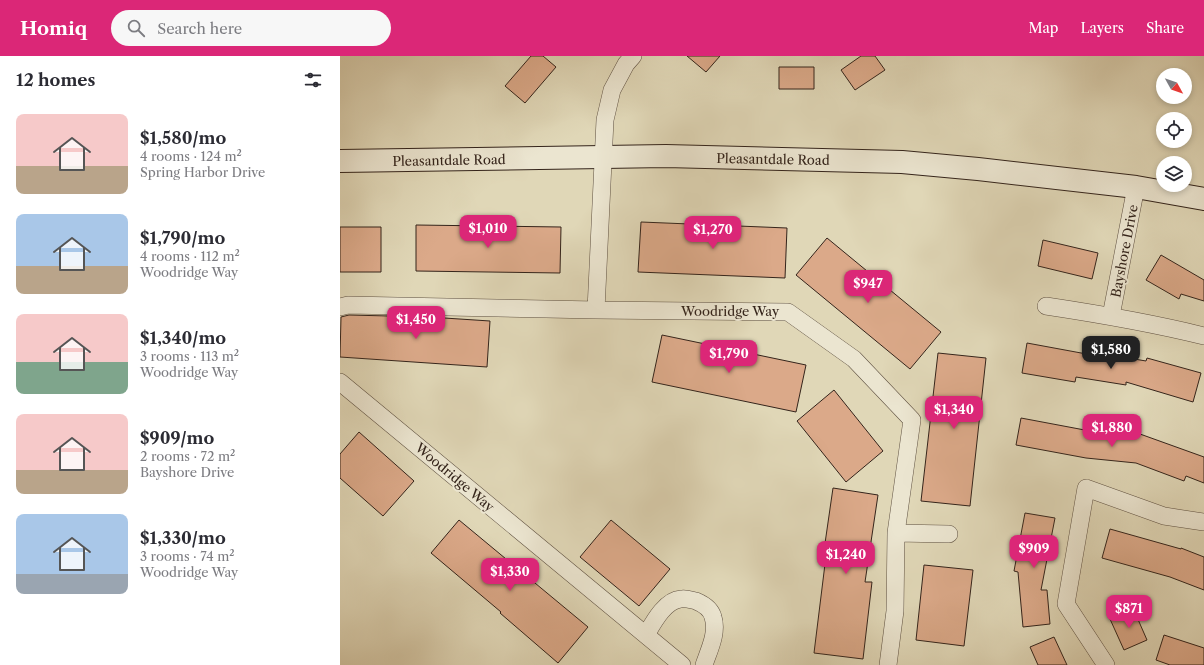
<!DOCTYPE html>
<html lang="en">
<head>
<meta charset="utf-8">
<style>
  :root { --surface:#fff; --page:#f7f7f7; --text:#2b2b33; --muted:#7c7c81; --accent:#db2777 }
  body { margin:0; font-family:"Libre Caslon Text",serif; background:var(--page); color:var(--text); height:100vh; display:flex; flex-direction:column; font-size:15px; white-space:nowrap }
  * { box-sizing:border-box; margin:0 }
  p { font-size:13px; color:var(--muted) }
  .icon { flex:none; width:22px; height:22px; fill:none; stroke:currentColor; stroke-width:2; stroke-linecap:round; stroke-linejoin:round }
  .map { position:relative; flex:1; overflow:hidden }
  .details { display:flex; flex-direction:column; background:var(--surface); width:340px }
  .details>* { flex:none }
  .needle { width:26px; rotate:130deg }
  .controls { position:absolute; left:816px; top:12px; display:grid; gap:8px }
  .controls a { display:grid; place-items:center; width:36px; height:36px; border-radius:50%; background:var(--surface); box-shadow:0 2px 6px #0003; font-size:20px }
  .price { position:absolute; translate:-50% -34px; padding:0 9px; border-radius:8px; background:var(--accent); color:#fff; font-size:13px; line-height:26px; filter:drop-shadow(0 1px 2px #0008) }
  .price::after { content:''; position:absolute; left:50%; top:24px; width:12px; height:9px; margin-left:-6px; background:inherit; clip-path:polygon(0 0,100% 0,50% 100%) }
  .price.current { background:#222; color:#fff }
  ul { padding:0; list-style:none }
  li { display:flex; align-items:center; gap:12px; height:100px; padding:0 16px }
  li span { display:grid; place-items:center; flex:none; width:112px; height:80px; border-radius:8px; color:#555 }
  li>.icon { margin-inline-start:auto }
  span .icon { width:48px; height:48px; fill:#fffc; stroke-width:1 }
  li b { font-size:17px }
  h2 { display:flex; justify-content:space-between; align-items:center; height:48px; padding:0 16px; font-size:17px }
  header { display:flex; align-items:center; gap:24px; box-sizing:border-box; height:56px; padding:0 20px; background:var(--accent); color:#fff }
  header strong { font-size:19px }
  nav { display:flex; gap:22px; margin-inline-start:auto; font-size:14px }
  .search { width:280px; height:36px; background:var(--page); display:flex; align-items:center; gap:10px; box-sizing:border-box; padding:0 14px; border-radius:22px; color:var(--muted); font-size:15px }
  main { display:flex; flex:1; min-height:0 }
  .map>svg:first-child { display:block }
  .building { fill:#dba989; stroke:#34241b }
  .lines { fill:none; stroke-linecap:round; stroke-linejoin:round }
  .street-casing { stroke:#5f5142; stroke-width:18 }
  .secondary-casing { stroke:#34241b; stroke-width:24 }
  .street { stroke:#ebe5d0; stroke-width:17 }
  .secondary { stroke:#ebe5d0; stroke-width:22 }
  .labels { text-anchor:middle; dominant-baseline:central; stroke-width:4; stroke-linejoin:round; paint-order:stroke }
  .street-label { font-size:13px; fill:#34241b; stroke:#ebe5d0 }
</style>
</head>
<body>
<header>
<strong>Homiq</strong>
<div class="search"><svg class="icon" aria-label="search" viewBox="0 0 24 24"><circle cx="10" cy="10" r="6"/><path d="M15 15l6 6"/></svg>Search here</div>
<nav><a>Map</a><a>Layers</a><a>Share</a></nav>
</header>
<main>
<section class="details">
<h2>12 homes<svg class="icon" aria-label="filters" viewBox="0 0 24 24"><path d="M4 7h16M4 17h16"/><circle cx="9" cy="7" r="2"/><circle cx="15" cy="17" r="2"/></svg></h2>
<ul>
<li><span style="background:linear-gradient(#f6c9c9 65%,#b9a48a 0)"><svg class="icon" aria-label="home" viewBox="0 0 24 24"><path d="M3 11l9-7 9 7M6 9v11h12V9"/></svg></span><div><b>$1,580/mo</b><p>4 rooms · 124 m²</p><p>Spring Harbor Drive</p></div></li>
<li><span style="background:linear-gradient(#a9c7e8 65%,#b9a48a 0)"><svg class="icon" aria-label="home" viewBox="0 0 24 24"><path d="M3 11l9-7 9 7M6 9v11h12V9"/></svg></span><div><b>$1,790/mo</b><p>4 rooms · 112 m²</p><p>Woodridge Way</p></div></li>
<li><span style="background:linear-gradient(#f6c9c9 60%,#7fa58c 0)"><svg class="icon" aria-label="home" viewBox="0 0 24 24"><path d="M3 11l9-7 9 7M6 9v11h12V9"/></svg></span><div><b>$1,340/mo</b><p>3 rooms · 113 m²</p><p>Woodridge Way</p></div></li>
<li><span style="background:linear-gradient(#f6c9c9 70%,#b9a48a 0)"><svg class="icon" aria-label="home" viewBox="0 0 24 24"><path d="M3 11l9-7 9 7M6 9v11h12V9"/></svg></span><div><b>$909/mo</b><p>2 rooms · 72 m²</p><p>Bayshore Drive</p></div></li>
<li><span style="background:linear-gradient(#a9c7e8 75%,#9aa5b1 0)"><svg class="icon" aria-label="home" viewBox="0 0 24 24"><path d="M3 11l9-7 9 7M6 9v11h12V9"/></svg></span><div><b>$1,330/mo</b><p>3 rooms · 74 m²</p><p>Woodridge Way</p></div></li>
</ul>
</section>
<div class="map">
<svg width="864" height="609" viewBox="0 0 864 609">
  <rect width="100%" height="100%" fill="#e0d7b7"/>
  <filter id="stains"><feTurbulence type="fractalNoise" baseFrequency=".005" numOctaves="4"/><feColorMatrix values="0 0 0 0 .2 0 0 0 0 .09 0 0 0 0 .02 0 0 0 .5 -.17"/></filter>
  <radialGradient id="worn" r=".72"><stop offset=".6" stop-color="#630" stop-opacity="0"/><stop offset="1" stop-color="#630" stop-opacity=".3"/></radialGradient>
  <path class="building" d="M191,0h12l13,11 -31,36 -20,-17z
    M347,0h33l-14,16z
    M521,0h14l10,14 -30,20 -14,-20z
    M439,11h35v22h-35z
    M301,166l146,6 -2,50 -147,-6z
    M76,169l145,2 -1,46 -144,-2z
    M0,171h41v45h-41z
    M487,182l114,94 -31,37 -114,-94z
    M703,184l55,13 -6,26 -54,-13z
    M821,199l43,25v21l-23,-7 -2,5 -33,-19z
    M9,259l80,2 61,4 -3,46 -147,-10 1,-40z
    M322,279l144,30 -10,47 -144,-30z
    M687,287l65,12 1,-3 53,9 1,-3 54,15 -8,29 -67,-20v3l-50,-8 -1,5 -53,-9z
    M598,297l48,5 -16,148 -49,-5z
    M494,334l49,61 -37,31 -49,-61z
    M681,362l69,13v-2l50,5 64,23v26l-18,-7 -2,5 -48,-18 -50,-5 -70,-13z
    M19,376l55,49 -31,35 -43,-38v-24z
    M493,432l45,7 -13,87h7l-9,77 -49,-6 11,-89h-3z
    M685,457l30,5 -14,72h6l3,34 -27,3 -5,-55 -4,-1z
    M119,464l129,107 -30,36 -58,-50 1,-1 -70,-59z
    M271,464l59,49 -31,37 -59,-49z
    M770,473l71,20v-1l23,9v33l-34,-13 -68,-19z
    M584,509l49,5 -9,76 -48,-6z
    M793,552l14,32 -23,10 -14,-31z
    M824,579l40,13v17h-34l-14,-5z
    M714,581l13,28h-29l-8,-18z"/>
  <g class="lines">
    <g class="street-casing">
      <path id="street" d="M706,250c53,8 106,17 158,30
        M0,251l8,-2 248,5 192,2 66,47 58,61 -16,113 -1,78 -7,54
        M256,254l9,-190 7,-30 14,-26 7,-8
        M771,260l25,-129
        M0,326l342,283
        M556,477l53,1
        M306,579c7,-12 19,-35 35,-36 5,-1 10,1 15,2 7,3 15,8 17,16 5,16 -4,33 -9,48
        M766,609l-40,-61 20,-116 78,28 40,6"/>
    </g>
    <g class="secondary-casing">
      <path id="secondary" d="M0,105l326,-5 236,6 76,7 158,18 68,12"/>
    </g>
    <use href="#street" class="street"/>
    <use href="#secondary" class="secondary"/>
  </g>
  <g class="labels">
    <g class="street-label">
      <text transform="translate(433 103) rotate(1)">Pleasantdale Road</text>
      <text transform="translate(109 104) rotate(-1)">Pleasantdale Road</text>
      <text transform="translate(784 195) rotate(-79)">Bayshore Drive</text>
      <text x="390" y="255">Woodridge Way</text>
      <text transform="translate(115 421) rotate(40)">Woodridge Way</text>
    </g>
  </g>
  <rect width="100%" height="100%" filter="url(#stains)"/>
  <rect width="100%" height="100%" fill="url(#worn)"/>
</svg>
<div class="controls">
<a><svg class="needle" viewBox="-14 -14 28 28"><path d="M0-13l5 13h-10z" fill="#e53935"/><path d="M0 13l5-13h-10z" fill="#7c7c81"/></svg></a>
<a><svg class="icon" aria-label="locate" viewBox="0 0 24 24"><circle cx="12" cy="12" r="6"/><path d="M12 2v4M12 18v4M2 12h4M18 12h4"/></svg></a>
<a><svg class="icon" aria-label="layers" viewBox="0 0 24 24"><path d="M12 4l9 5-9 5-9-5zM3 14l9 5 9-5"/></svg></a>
</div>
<b class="price" style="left:148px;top:193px">$1,010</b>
<b class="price" style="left:373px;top:194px">$1,270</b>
<b class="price" style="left:528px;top:248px">$947</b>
<b class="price" style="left:76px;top:284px">$1,450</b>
<b class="price current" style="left:771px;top:314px">$1,580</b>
<b class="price" style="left:389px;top:318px">$1,790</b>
<b class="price" style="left:614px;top:374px">$1,340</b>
<b class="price" style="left:772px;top:392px">$1,880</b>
<b class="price" style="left:694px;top:513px">$909</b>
<b class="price" style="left:506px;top:519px">$1,240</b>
<b class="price" style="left:170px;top:536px">$1,330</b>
<b class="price" style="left:789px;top:573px">$871</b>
</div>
</main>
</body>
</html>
